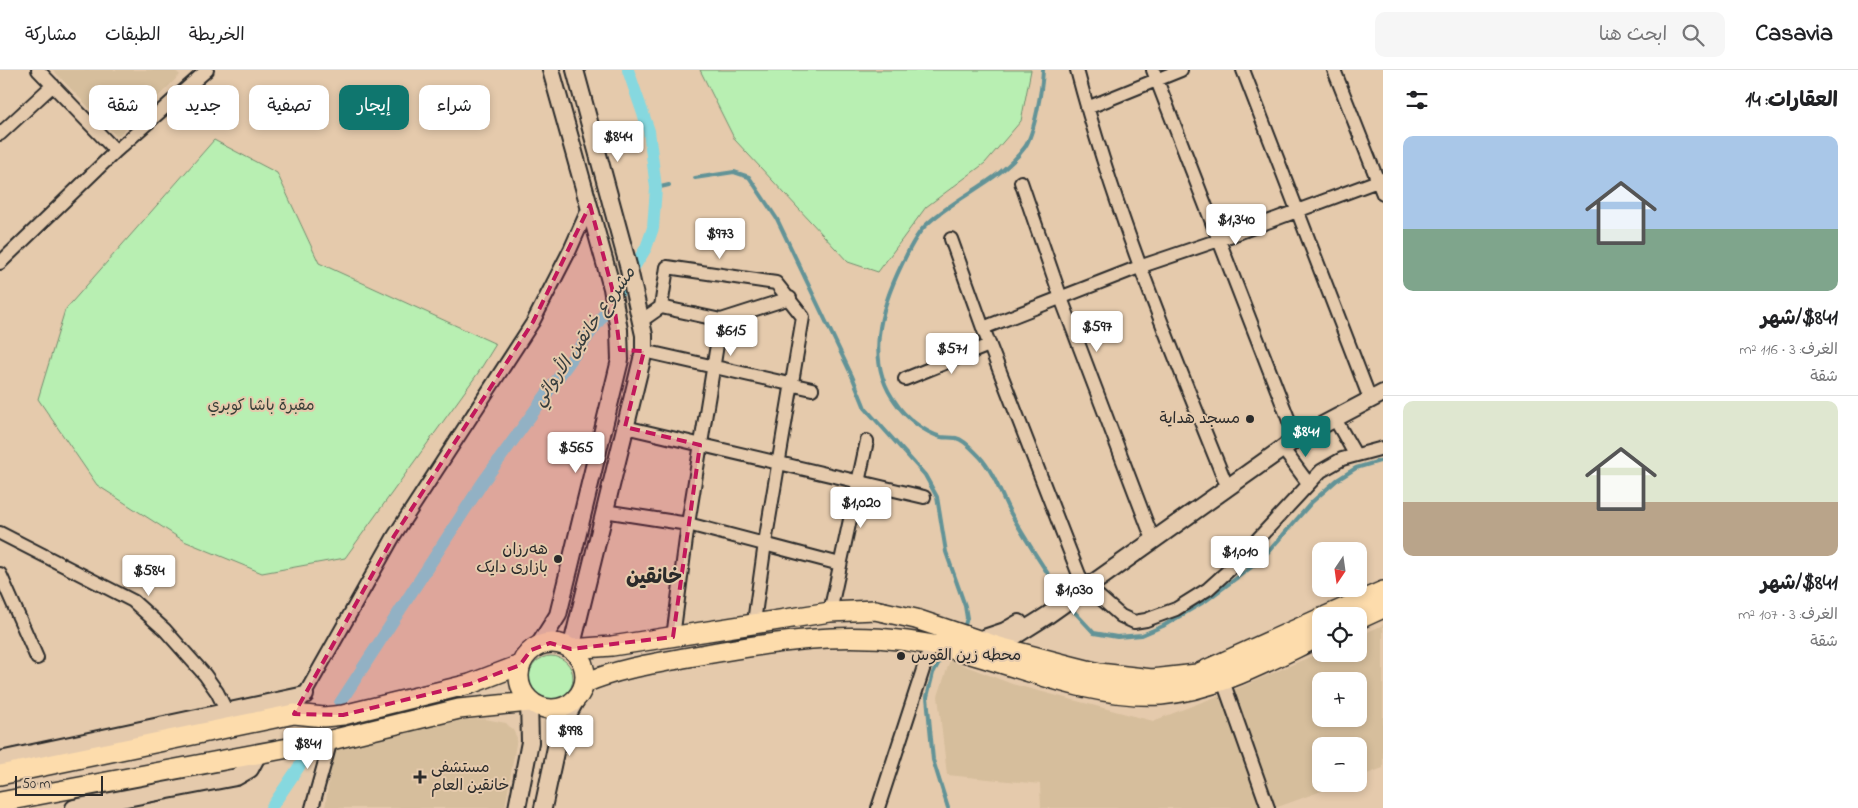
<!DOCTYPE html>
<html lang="ar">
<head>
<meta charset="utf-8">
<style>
  :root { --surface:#fff; --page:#f6f6f6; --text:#202124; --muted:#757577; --line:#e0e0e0; --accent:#0f766e }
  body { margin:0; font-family:"Indie Flower","Playpen Sans Arabic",sans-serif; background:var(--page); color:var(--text); direction:rtl; height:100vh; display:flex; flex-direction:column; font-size:19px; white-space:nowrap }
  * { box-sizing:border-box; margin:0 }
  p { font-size:16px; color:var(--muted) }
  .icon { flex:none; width:28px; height:28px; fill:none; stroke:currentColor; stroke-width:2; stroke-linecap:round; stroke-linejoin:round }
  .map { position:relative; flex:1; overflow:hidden; direction:ltr }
  .sheet { display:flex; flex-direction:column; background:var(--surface); width:475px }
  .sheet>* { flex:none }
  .hud { position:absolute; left:15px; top:15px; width:475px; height:45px; direction:rtl; display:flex; gap:10px }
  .needle { width:32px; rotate:193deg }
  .controls { position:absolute; left:1312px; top:472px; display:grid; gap:10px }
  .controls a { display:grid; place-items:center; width:55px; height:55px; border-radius:10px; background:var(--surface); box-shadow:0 2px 8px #0003; font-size:25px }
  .scale { position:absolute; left:15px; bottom:12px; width:88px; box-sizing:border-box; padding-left:5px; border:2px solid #2b2b2b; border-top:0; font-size:14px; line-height:18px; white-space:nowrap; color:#2b2b2b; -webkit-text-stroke:4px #e5caac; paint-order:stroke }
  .price { position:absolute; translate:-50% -42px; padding:0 11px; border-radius:5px; background:#fff; color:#222; font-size:16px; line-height:32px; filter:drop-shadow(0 1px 2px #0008) }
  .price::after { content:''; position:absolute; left:50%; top:30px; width:15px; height:11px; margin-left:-8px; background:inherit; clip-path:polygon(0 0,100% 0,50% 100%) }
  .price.on { background:var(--accent); color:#fff }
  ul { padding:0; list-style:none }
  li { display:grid; align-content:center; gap:10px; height:265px; padding:0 20px }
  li+li { border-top:1px solid var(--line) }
  li span { display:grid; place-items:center; height:155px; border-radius:10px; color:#555 }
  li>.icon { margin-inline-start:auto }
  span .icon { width:90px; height:90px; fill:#fffc; stroke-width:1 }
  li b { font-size:21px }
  h2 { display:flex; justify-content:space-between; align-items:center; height:60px; padding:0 20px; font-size:21px }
  .tag { padding:0 18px; border-radius:10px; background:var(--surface); box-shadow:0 2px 8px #0003; font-size:18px; line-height:45px }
  .tag.on { background:var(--accent); color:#fff }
  header { display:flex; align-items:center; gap:30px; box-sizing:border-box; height:70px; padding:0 25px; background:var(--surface); border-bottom:1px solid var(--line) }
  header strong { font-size:24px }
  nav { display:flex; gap:28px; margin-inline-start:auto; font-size:18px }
  .search { width:350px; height:45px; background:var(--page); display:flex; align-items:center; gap:12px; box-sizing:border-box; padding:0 18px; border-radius:10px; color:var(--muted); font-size:19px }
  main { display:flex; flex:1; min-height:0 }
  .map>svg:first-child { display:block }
  .built { fill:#d6be9c; fill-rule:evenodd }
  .green { fill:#b8efb2; stroke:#728d6e }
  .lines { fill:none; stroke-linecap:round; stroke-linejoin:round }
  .stream { stroke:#629397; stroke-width:4 }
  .canal { stroke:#86d8df; stroke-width:12 }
  .street-casing { stroke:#2b2b2b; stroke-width:16 }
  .secondary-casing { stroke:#2b2b2b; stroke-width:20 }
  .primary-casing { stroke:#2b2b2b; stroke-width:22 }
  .street { stroke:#e5caac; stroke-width:12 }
  .secondary { stroke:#e5caac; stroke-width:16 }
  .primary { stroke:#fddcac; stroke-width:19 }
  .marked { fill:#c2185b; fill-opacity:0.2; stroke:#c2185b; stroke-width:4; stroke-dasharray:10 6; stroke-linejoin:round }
  .poi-dot { fill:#2b2b2b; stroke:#e5caac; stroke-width:2 }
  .labels { text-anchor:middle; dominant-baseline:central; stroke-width:4; stroke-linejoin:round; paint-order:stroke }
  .park-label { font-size:16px; fill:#393f38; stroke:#e5caac }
  .poi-label { font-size:16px; fill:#2b2b2b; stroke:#e5caac; text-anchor:end }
  .water-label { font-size:18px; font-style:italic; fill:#343c3d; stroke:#e5caac }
  .district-label { font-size:21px; font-weight:bold; fill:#2b2b2b; stroke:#e5caac }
</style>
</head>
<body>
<header>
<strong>Casavia</strong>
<div class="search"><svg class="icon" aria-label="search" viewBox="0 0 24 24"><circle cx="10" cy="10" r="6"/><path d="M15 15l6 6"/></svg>ابحث هنا</div>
<nav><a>الخريطة</a><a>الطبقات</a><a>مشاركة</a></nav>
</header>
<main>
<section class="sheet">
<h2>العقارات: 14<svg class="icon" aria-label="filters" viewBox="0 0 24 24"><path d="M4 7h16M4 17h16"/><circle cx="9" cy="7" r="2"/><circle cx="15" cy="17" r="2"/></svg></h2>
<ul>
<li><span style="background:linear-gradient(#a9c7e8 60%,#7fa58c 0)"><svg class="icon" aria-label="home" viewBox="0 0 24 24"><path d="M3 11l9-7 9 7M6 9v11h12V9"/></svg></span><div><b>$841/شهر</b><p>الغرف: 3 · 116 m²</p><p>شقة</p></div></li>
<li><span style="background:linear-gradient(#dfe7d0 65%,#b9a48a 0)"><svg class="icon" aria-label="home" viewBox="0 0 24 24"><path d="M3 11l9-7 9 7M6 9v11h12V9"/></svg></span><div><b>$841/شهر</b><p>الغرف: 3 · 107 m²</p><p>شقة</p></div></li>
</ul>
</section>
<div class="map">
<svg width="1383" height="738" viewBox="0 0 1383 738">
  <rect width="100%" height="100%" fill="#e5caac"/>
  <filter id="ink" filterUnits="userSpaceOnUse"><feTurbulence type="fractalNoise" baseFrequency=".02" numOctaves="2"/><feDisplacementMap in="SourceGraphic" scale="10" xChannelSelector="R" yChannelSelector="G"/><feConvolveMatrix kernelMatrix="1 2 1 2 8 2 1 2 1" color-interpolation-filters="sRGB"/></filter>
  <g filter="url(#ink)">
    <path class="built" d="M53,0h122l5,5 -63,62z
      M1383,555v143l-24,9v-31h-38v38h20l-66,24h-234l-1,-24 -93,-9 -9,-79 12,-36 62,24 141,37 88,-34 80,-35v2h38v-18zM1321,611h38v38h-38z
      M485,649l21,4 7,7 4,8 -12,70h-180l9,-63 82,-23z"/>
    <path class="green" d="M700,0h331l-10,51 -36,42 -59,44 -48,65 -30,-10 -113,-122z
      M214,70l63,33 42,90 177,81 -18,29 -133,185 -83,15 -78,-32 -87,-56 -59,-86 27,-89z
      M529 608a22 22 0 1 1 44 0a22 22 0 1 1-44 0Z"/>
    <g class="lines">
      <path class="stream" d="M1043,0c-1,18 -8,62 -18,77 -24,34 -71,50 -100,79 -10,10 -17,26 -23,38 -21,43 -38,97 -6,139 9,14 28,29 45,34 4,1 10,0 15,1 9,2 17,12 23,18 15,16 21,37 31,56 17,30 35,58 54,86
        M695,108l39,-6 15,5 28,42 75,157 13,32 60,67 12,22 9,55 19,54 2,12 -3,10
        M656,118l13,-3
        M1069,536l25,27 23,4 25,-2 21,-9 44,-26 54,-40 51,-58 25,-22 19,-12 27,-8
        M944,583l-11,20 -6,24 6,63 15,48"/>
      <path class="canal" d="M340,633l143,-221 124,-172 39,-62 7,-20 3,-40 -7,-57 -21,-61
        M271,738l34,-50"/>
      <g class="street-casing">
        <path id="street" d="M38,0l78,81
          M1077,0c37,141 93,275 147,409
          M1153,0l140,361
          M1243,0l124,321
          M1334,0l49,124
          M1087,38l94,-38
          M0,64l53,-49
          M1021,112l40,116 89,234
          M951,169l32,89 98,252
          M0,193l116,-112 91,-81
          M661,237l6,-40 109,16 27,34 -38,226 -11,79
          M641,251l20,-14 60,13 69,-22
          M983,258l156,-61 80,-27 164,-61
          M644,281l168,38
          M905,309l84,-34
          M1335,349l20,35
          M625,357l299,70
          M1283,379l25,34
          M604,441l84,13 152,40
          M0,463l133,68 32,29 40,45 12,17 13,26
          M0,504l37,84
          M1088,517l33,29 13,6 12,-2 30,-11 32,-20 21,-19 92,-99 21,-12 41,-11
          M830,542l37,-171
          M673,567l15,-113 33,-204
          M1223,611l45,127
          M301,631l93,-165 139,-214 37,-72 20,-45
          M312,738l19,-68
          M878,738l53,-163"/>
      </g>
      <g class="secondary-casing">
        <path id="secondary" d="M978,570l27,-9 14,-8
          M539,575l19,-30 62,-255 -1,-30 -7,-42 -61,-218
          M571,579l73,-298v-16l-16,-70 -53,-195
          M991,581l57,-36 248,-176 87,-46
          M0,690l305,-65
          M74,738l162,-31 14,-8 8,-15
          M517,738l13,-66 -1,-40
          M543,738l17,-79 17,-31"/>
      </g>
      <g class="primary-casing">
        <path id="primary" d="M1326,546l57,-25
          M1359,549l24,-11
          M519 606a33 33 0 1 1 66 0a33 33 0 1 1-66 0Z
          M571,579l41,-3 218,-34 45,-2 41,9 83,28 72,19 28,7 53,6 45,-5 124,-56
          M585,613c35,-15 72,-20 110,-27 93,-17 172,-29 265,-5 64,17 133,48 201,44 57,-5 109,-35 160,-59
          M0,705l294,-61 30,3 19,-2 127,-31 50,-19
          M0,732l331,-62 128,-31 70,-7"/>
      </g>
      <use href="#street" class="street"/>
      <use href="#secondary" class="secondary"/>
      <use href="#primary" class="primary"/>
    </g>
  </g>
  <path class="marked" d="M590,135l22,83 8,62 24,1 -19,76 75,18 -27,192 -102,12 -21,-6 -19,7 -11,15 -50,19 -127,31 -49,-1 100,-178 139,-214z"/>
  <g class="poi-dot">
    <circle cx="1250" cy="349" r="5"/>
    <circle cx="558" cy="489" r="5"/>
    <circle cx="901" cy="586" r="5"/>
    <path d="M417.5 699.5h5v5h5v5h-5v5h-5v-5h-5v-5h5z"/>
  </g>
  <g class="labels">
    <g class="park-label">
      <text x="261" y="336">مقبرة باشا كوبري</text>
    </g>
    <g class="poi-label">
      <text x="1240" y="349">مسجد هداية</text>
      <text x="548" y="480">هەرزان<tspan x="548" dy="18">بازاری دایک</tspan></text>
      <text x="911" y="586" text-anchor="start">محطه زين القوس</text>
      <text x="431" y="698" text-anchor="start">مستشفى<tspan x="431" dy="18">خانقين العام</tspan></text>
    </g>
    <g class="water-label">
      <text transform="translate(585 267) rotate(-55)">مشروع خانقين الأروائي</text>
    </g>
    <g class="district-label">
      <text x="654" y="508">خانقين</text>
    </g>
  </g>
</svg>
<div class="controls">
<a><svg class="needle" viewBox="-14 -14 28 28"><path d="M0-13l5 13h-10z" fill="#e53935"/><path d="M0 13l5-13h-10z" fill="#757577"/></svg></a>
<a><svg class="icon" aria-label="locate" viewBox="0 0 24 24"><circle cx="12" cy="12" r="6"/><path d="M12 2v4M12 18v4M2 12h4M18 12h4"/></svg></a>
<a>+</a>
<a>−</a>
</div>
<div class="scale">50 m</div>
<b class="price" style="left:618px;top:93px">$844</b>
<b class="price" style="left:1236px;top:176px">$1,340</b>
<b class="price" style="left:720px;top:190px">$973</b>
<b class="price" style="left:1097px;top:283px">$597</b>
<b class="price" style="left:731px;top:287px">$615</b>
<b class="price" style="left:952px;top:305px">$571</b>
<b class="price on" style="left:1306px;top:388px">$841</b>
<b class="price" style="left:576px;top:404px">$565</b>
<b class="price" style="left:861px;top:459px">$1,020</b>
<b class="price" style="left:1240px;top:508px">$1,010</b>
<b class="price" style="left:149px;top:527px">$584</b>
<b class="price" style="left:1074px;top:546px">$1,030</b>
<b class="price" style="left:570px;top:687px">$998</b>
<b class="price" style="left:308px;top:700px">$841</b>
<div class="hud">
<a class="tag">شراء</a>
<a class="tag on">إيجار</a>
<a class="tag">تصفية</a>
<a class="tag">جديد</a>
<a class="tag">شقة</a>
</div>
</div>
</main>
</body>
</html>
